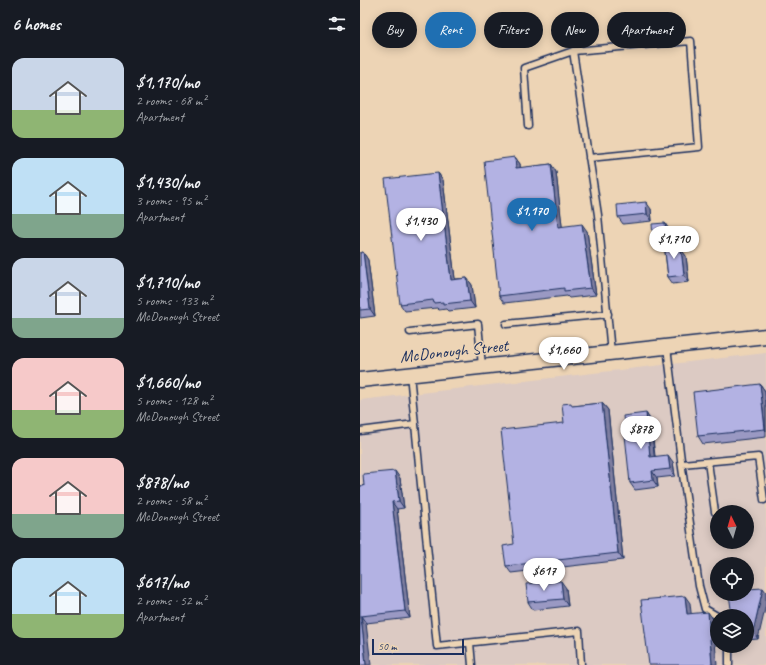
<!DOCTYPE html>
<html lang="en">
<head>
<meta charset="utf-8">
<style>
  :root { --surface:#171b24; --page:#20242c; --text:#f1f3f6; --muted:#9ea1a6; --accent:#1f6fb2 }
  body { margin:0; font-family:Caveat,sans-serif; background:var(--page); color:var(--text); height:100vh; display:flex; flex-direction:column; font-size:15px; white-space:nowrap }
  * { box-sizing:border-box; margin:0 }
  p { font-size:13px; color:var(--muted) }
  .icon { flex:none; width:22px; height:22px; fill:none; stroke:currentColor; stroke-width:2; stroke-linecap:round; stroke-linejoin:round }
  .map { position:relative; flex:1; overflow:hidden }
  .details { display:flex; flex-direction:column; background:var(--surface); width:360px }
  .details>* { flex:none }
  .banner { position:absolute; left:12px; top:12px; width:334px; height:36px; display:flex; gap:8px }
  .needle { width:26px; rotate:355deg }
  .buttons { position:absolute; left:350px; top:505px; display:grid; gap:8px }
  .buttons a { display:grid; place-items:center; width:44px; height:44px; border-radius:50%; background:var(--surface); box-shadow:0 2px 10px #0003; font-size:20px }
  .scale { position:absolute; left:12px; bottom:10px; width:92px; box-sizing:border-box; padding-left:4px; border:2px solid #1b2f5e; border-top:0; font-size:11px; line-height:14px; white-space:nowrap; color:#1b2f5e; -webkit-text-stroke:3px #edd4b5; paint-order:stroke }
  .price { position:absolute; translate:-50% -34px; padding:0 9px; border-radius:14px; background:#fff; color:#222; font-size:13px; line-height:26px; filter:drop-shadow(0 1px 2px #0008) }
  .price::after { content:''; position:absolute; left:50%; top:24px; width:12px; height:9px; margin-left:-6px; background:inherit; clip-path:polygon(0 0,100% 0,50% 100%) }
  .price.current { background:var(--accent); color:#fff }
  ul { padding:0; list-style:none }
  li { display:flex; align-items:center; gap:12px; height:100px; padding:0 12px }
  li span { display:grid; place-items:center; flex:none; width:112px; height:80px; border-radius:12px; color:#555 }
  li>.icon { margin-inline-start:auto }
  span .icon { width:48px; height:48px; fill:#fffc; stroke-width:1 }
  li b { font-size:17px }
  h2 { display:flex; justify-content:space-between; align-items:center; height:48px; padding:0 12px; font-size:17px }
  .pill { padding:0 14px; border-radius:18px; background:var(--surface); box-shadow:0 2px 10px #0003; font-size:14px; line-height:36px }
  .pill.current { background:var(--accent); color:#fff }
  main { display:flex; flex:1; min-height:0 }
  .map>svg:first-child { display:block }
  .built { fill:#dccac3; fill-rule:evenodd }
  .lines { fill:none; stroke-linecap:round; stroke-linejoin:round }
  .service-casing { stroke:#1b2f5e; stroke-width:9 }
  .tertiary-casing { stroke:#1b2f5e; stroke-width:17 }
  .service { stroke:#edd4b5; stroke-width:6 }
  .tertiary { stroke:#edd4b5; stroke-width:14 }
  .wall { fill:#9a99c3; stroke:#1b2f5e }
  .shaded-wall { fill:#7d7d9f; stroke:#1b2f5e }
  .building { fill:#b3b2e3; stroke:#1b2f5e }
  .labels { text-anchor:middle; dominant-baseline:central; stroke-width:3; stroke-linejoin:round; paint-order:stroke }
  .street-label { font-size:17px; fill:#1b2f5e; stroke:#edd4b5 }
</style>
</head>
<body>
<main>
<section class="details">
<h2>6 homes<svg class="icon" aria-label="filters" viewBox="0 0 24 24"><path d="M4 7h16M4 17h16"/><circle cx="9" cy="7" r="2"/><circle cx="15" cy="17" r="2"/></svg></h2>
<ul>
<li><span style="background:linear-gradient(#c9d6e8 65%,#8fb573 0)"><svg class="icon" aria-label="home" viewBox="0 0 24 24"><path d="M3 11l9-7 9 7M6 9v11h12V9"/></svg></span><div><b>$1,170/mo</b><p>2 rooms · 68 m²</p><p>Apartment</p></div></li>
<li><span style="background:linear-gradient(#bfe0f5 70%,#7fa58c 0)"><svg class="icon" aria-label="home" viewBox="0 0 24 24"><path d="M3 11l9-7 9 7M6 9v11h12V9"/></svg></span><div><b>$1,430/mo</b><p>3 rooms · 95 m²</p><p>Apartment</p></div></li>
<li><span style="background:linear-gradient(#c9d6e8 75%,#7fa58c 0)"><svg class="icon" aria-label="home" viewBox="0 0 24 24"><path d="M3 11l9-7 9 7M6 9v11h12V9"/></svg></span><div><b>$1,710/mo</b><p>5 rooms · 133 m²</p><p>McDonough Street</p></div></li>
<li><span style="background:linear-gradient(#f6c9c9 65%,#8fb573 0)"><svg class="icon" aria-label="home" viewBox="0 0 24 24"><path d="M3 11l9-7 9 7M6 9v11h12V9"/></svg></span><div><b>$1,660/mo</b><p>5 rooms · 128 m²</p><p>McDonough Street</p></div></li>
<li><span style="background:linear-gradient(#f6c9c9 70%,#7fa58c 0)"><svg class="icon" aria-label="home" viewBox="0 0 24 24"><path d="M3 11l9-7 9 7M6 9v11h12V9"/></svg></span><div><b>$878/mo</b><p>2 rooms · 58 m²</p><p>McDonough Street</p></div></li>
<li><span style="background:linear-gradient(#bfe0f5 70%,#8fb573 0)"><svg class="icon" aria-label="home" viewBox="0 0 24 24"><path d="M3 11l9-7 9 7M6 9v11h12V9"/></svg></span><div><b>$617/mo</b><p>2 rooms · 52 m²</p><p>Apartment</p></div></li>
</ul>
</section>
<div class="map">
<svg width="406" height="665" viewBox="0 0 406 665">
  <rect width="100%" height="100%" fill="#edd4b5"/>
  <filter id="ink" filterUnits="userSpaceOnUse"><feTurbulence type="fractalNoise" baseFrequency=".025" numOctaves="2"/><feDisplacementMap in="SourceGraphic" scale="8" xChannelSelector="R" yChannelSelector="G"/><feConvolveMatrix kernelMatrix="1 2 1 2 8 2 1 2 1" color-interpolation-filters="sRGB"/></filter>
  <g filter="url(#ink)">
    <path class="built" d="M406,353v312h-406v-265zM357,512h30v30h-30zM357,564h30v30h-30zM357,616h30v30h-30z"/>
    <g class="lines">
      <g class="service-casing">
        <path id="service" d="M168,126l-4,-58 49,-17
          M229,158l110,-11 -8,-106 -118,10 25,164 13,138
          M146,324l102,-10
          M50,332l68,-8 4,42
          M307,347l15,121 17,118 6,23 12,7
          M50,374l27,272 142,-15 2,34
          M0,431l55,-7
          M348,462l7,50
          M322,464l76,-7 6,43
          M110,643l2,22
          M369,646v19"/>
      </g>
      <g class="tertiary-casing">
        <path id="tertiary" d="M0,380l406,-44"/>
      </g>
      <use href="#service" class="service"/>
      <use href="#tertiary" class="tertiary"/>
    </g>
    <path class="wall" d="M155,157l5,7v4l31,-4 5,8 6,55 25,4 9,64 -27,3 -2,-2 -63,7 -5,-7z
      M78,173l5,7 12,99 12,-1 5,7 3,23 -27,3 -2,-2 -7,1 -2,-2 -32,3 -5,-7z
      M291,209l1,12 -29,3 -5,-7z
      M310,231l1,11 9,7 6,7 3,26 -16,2 -5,-7 -4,-33h-5l-6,-7z
      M3,252l5,8 7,56 -15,2v-65z
      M400,384l5,7 1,11v35l-63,7 -5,-8z
      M242,403l6,7 15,150 -112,13 -5,-7 58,-143 9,-17z
      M286,413l5,8 4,35 18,6 2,14 -18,2 1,9 -23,3 -5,-7z
      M40,478l4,30 -7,1 13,109 -44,5 -6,42v-179z
      M206,588l2,18 -35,4 -5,-8z
      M387,616l11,23 -11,1z"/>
    <path class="shaded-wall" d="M155,157l5,7 1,11 -5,-7z
      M191,164l5,8 7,62 -5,-7z
      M78,173l5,7 13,107 -5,-7z
      M286,202l5,7 1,12 -5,-7z
      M305,223l5,8 1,12 -5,-7z
      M222,224l5,7 9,64 -5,-7z
      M315,241l5,7 1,8 -5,-7z
      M321,249l5,7 3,26 -5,-7z
      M3,252l5,8 7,56 -5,-7z
      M107,278l5,7 3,23 -5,-7z
      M400,384l5,7 1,11v29l-1,-2z
      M242,403l6,7 15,150 -5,-7z
      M286,413l5,8 4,43 -5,-7z
      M308,455l5,7 2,14 -5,-7z
      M35,471l5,7 4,30 -5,-7z
      M292,471l5,7 1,9 -5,-7z
      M32,502l5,7 13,109 -5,-7z
      M201,581l5,7 2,18 -5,-7z
      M403,588l3,4v13l-8,34 -5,-7z
      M325,596l5,7 2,18 -5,-7z
      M348,612l5,7 4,46h-5z
      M1,616l5,7 5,42h-5z"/>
    <path class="building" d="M155,157l1,11 35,-4 7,63 24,-3 9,64 -27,3v-3l-65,8 -15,-135z
      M78,173l13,107 16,-2 3,23 -27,3v-2l-9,1 -1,-3 -33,4 -15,-125z
      M286,202l1,12 -29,3 -1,-12z
      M305,223l1,13 -13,1 -1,-13z
      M315,241l1,8h5l3,26 -16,2 -4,-35z
      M3,252l7,57 -10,1v-57z
      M400,384l5,45 -67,7 -5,-44z
      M211,403l1,3 30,-3 16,150 -112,13 -3,-20 11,-2 -13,-114 63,-7 -2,-19z
      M286,413l4,44 18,-2 2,14 -18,2 1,9 -23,3 -7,-67z
      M35,471l4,30 -7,1 13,109 -44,5 5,49h-6v-179h4l-1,-12z
      M201,581l2,18 -35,3 -2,-18z
      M403,588l-10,44h-6v-16h-15l-3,-22h18v-5z
      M325,596l2,18 21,-2 4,53h-63l-8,-65z"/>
  </g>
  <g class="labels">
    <g class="street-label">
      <text transform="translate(94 351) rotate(-6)">McDonough Street</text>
    </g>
  </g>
</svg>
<div class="buttons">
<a><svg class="needle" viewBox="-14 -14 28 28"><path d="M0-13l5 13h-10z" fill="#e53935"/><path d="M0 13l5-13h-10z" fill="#9ea1a6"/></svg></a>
<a><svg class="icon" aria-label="locate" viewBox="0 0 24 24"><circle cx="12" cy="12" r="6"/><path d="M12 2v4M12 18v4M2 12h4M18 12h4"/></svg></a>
<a><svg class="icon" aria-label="layers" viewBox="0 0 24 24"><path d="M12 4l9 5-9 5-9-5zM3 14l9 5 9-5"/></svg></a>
</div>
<div class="scale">50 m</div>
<b class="price current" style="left:172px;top:232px">$1,170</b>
<b class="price" style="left:61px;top:242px">$1,430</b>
<b class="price" style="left:314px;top:260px">$1,710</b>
<b class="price" style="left:204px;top:371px">$1,660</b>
<b class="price" style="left:281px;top:450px">$878</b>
<b class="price" style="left:184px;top:592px">$617</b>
<div class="banner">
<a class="pill">Buy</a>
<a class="pill current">Rent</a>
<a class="pill">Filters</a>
<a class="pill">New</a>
<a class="pill">Apartment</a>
</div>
</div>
</main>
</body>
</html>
